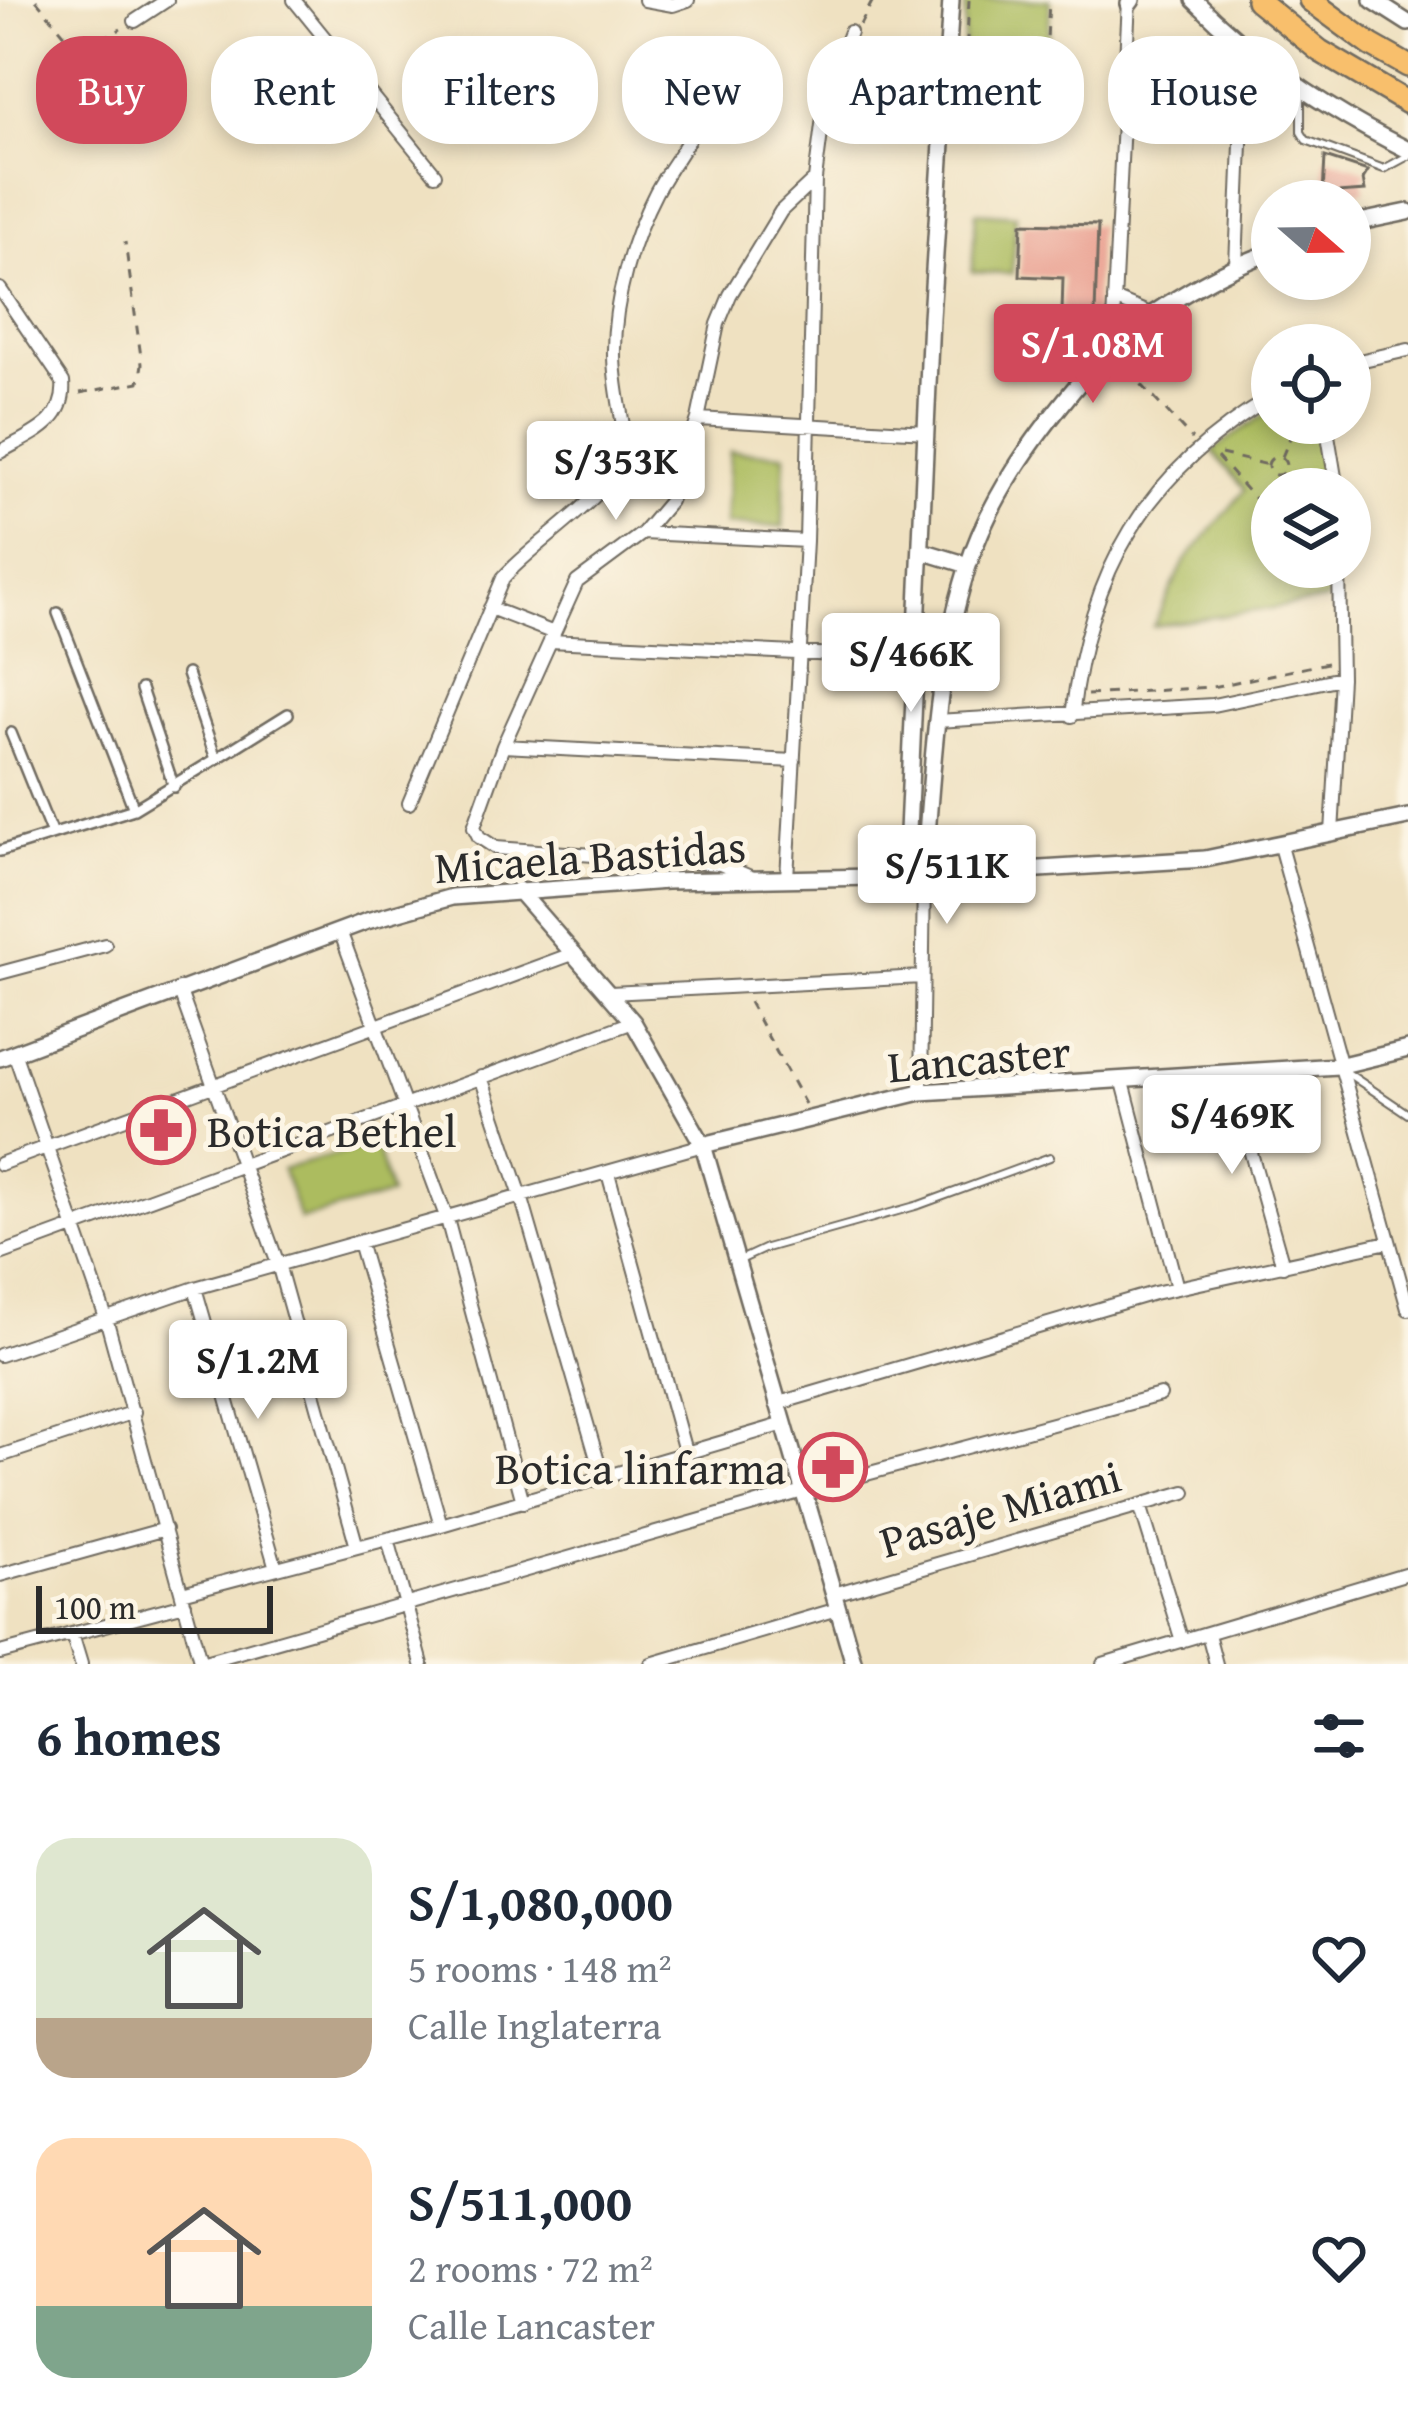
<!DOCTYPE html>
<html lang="en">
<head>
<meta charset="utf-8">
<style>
  :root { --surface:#fff; --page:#f2f2f3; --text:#1f2937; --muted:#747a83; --accent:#d1495b }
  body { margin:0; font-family:"Gentium Book Plus",serif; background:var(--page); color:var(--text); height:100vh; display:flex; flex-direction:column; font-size:45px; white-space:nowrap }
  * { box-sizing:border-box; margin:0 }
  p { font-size:39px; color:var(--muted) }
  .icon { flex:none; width:66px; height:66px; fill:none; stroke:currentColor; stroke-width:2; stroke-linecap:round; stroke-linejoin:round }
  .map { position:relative; height:1664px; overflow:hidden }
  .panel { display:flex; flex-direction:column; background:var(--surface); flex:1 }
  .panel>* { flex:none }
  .guide { position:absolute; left:36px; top:36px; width:1338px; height:108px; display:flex; gap:24px }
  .needle { width:78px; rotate:110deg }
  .buttons { position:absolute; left:1251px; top:180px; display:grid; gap:24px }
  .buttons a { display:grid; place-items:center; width:120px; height:120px; border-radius:50%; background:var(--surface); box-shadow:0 6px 18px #0003; font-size:60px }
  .scale { position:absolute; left:36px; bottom:30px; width:237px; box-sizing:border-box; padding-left:12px; border:6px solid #2b2b2b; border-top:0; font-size:33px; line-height:42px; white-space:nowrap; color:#2b2b2b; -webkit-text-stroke:9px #fcf5e5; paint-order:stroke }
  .price { position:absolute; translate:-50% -102px; padding:0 27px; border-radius:12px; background:#fff; color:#222; font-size:39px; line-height:78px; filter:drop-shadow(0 3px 6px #0008) }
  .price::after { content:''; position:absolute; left:50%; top:72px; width:36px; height:27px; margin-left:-18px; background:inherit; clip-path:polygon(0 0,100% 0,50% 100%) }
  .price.selected { background:var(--accent); color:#fff }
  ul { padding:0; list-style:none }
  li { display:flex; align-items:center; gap:36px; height:300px; padding:0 36px }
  li span { display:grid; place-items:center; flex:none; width:336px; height:240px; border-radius:36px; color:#555 }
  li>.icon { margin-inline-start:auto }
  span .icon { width:144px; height:144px; fill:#fffc; stroke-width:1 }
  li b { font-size:51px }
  h2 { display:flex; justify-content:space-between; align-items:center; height:144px; padding:0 36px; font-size:51px }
  .tag { padding:0 42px; border-radius:48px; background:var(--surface); box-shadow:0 6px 18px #0003; font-size:42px; line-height:108px }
  .tag.selected { background:var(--accent); color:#fff }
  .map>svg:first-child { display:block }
  .green { fill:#acbc5e; stroke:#6c7444; stroke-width:3 }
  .building { fill:#eaa293 }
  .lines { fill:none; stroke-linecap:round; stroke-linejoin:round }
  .service-casing { stroke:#706b60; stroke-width:10 }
  .pedestrian-casing { stroke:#706b60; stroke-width:14 }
  .minor-casing { stroke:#706b60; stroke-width:16 }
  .tertiary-casing { stroke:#706b60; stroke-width:20 }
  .primary-casing { stroke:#706b60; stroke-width:26 }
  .path { stroke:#706b60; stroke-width:3; stroke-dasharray:9 9; stroke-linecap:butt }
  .service { stroke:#fff; stroke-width:6 }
  .pedestrian { stroke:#fff; stroke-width:9 }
  .minor { stroke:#fff; stroke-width:12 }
  .tertiary { stroke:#fff; stroke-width:15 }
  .primary { stroke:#f8bf6c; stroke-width:21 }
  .labels { text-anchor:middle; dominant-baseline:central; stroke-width:10; stroke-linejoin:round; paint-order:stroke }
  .street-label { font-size:45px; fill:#2b2b2b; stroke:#fcf5e5 }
  .poi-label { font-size:45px; fill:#2b2b2b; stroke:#fcf5e5; text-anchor:start }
</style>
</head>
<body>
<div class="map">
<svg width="1408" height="1664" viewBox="0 0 1408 1664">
  <rect width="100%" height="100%" fill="#fcf5e5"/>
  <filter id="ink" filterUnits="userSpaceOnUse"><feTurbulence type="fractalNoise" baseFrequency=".00833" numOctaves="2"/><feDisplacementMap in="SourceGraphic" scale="24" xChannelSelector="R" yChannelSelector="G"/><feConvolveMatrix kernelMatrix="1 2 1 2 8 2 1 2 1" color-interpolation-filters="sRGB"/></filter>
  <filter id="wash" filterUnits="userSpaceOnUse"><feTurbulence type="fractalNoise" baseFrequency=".004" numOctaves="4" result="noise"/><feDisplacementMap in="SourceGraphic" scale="48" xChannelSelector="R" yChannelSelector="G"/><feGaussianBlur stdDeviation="2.7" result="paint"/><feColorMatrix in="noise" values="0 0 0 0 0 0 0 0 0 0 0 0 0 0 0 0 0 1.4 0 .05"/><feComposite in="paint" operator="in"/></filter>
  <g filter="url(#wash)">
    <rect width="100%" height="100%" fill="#efe1c1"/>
    <path class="green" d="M966,0h84l-2,62 -85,-2z
      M976,212l40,3 -4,59 -40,-2z
      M1272,409v14h44l8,66h-52v78h55l1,33 -175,26 32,-65 60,-71 -33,-39z
      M730,451l55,3 -2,73 -57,-2z
      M376,1144l14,51 -90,25 -18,-51z"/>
    <g id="blocks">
      <path class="building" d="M1325,157l43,14 -5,8 2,12 -42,3z
        M1022,223l76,2 -3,89 -33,-1 1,-35 -43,-2z"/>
    </g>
  </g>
  <g filter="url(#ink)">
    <use href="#blocks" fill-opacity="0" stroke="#706b60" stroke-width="3"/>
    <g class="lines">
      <g class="service-casing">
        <path id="service" d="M1301,94v38l5,8 78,29 24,-13
          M1346,1072l62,42
          M738,1261l28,-13 153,-43 131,-48"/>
      </g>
      <g class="pedestrian-casing">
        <path id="pedestrian" d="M58,613l76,196
          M141,689l33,98
          M11,733l40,99
          M216,759l72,-45
          M0,851l134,-42 82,-50 -29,-85"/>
      </g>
      <g class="minor-casing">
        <path id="minor" d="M294,0l141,174
          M645,0l28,5 15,-5
          M135,21l32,-21
          M1236,265l9,-218
          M0,289l63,93c4,41 -32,52 -63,70
          M1114,299l41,17
          M1112,343l17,-343
          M1350,363l58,-13
          M698,419l229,13
          M1326,423l11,66
          M643,533l163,8
          M490,608l64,25
          M550,641l368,18
          M1072,716c17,-145 73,-244 200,-319
          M936,721l277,-16 128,-27
          M503,746l291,15
          M409,803l94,-225c34,-39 111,-82 123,-130 -3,-31 -12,-63 -12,-93 -1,-53 18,-117 42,-163 26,-48 48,-57 49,-118
          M1332,833l9,-155 -2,-111
          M1280,846l128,463
          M753,878l-33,-14 -224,-16 -17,-11 -5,-10 29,-81 74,-164 66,-49 27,-32 28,-82 20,-95 12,-29 51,-84 34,-32
          M787,878l19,-337 9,-362 11,-85 24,-62
          M340,931l107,288 76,283
          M0,973l105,-28
          M179,989l99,275 79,283
          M610,993l312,-16
          M14,1052l92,266 95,346
          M1229,1075l54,191
          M481,1077l40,119 82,283
          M1123,1082l54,206
          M921,1092l3,-216
          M0,1164l575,-211
          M608,1173l78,282
          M359,1242l82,283
          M0,1254l633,-232
          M195,1288l81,280
          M0,1355l195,-67 508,-143
          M776,1404l378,-111 234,-51
          M0,1456l134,-44
          M1140,1505l42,136
          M388,1539l34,125
          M0,1575l165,-46
          M182,1593l259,-68 340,-100
          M834,1594l351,-102
          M72,1634l9,30
          M1208,1634l8,30
          M0,1653l185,-49
          M201,1663l602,-172 357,-96
          M651,1664l187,-55
          M1103,1664l305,-91"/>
      </g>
      <g class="tertiary-casing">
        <path id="tertiary" d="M1194,0c63,63 135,111 214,150
          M1372,0l36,23
          M1129,4l3,-4
          M1350,224l58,-12
          M922,551l46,14
          M906,876l25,-558 20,-318
          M924,876c8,-103 12,-208 43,-307 21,-69 66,-131 112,-186 11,-14 22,-31 35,-41 44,-35 106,-72 158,-90
          M518,890l115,132 70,123 151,519
          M0,1058l367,-137 85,-24 215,-16 257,-5 281,-17 203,-42
          M703,1145l218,-53 417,-26 70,-17"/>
      </g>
      <g class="primary-casing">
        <path id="primary" d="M1257,0l63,51 88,52
          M1310,0l61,45 37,21"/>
      </g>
      <path class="path" d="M36,0l36,43 9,6 40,-20
        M969,0l-3,58 80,2 3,-60
        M860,25l13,-25
        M1117,358l75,81
        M80,393l59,-11 3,-18 -17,-122
        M1221,454l47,11
        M1268 466a9 9 0 1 1 18 0a9 9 0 1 1-18 0Z
        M1217,457l55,61
        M1282,457l14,-34
        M1285,474l13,15
        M1087,695l125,-8 115,-24
        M749,1002l56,102"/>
      <use href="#service" class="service"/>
      <use href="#pedestrian" class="pedestrian"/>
      <use href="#minor" class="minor"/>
      <use href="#tertiary" class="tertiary"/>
      <use href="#primary" class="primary"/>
    </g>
  </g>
  <defs>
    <g id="pharmacy-ring" transform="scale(3.45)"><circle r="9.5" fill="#fcf5e5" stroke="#d1495b" stroke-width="1.5"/><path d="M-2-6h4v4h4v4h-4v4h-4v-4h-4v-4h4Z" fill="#d1495b"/></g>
  </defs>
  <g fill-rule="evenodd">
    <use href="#pharmacy-ring" x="161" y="1130"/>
    <use href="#pharmacy-ring" x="833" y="1467"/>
  </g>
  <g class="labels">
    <g class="street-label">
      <text transform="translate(590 856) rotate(-4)">Micaela Bastidas</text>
      <text transform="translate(979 1058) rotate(-5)">Lancaster</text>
      <text transform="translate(1000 1508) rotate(-16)">Pasaje Miami</text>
    </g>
    <g class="poi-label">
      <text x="207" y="1130">Botica Bethel</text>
      <text x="786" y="1467" text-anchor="end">Botica linfarma</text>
    </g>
  </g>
</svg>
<div class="buttons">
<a><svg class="needle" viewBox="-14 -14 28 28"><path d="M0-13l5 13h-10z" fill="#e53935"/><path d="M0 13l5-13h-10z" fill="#747a83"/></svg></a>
<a><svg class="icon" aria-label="locate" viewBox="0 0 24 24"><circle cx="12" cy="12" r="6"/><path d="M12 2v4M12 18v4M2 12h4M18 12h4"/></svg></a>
<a><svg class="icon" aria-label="layers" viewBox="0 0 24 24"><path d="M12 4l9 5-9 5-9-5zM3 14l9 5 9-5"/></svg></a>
</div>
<div class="scale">100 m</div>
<b class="price selected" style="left:1093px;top:406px">S/1.08M</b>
<b class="price" style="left:616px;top:523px">S/353K</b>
<b class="price" style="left:911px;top:715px">S/466K</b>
<b class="price" style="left:947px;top:927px">S/511K</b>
<b class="price" style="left:1232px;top:1177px">S/469K</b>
<b class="price" style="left:258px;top:1422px">S/1.2M</b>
<div class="guide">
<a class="tag selected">Buy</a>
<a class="tag">Rent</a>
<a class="tag">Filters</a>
<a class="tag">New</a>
<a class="tag">Apartment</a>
<a class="tag">House</a>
</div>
</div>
<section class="panel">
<h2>6 homes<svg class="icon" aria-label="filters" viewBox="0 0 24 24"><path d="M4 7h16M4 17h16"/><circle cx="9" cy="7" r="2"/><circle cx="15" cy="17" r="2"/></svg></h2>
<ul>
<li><span style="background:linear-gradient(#dfe7d0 75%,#b9a48a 0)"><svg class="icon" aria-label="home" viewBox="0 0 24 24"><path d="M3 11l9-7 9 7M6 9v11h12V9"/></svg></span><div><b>S/1,080,000</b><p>5 rooms · 148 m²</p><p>Calle Inglaterra</p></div><svg class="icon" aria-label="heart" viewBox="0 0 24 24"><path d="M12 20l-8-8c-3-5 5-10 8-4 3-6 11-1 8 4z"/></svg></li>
<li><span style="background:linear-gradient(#ffd9b3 70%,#7fa58c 0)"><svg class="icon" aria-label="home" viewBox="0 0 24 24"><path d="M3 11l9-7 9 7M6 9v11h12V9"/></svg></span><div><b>S/511,000</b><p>2 rooms · 72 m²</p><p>Calle Lancaster</p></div><svg class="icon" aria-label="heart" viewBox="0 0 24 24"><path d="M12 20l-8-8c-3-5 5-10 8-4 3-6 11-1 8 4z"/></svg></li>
</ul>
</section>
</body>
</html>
